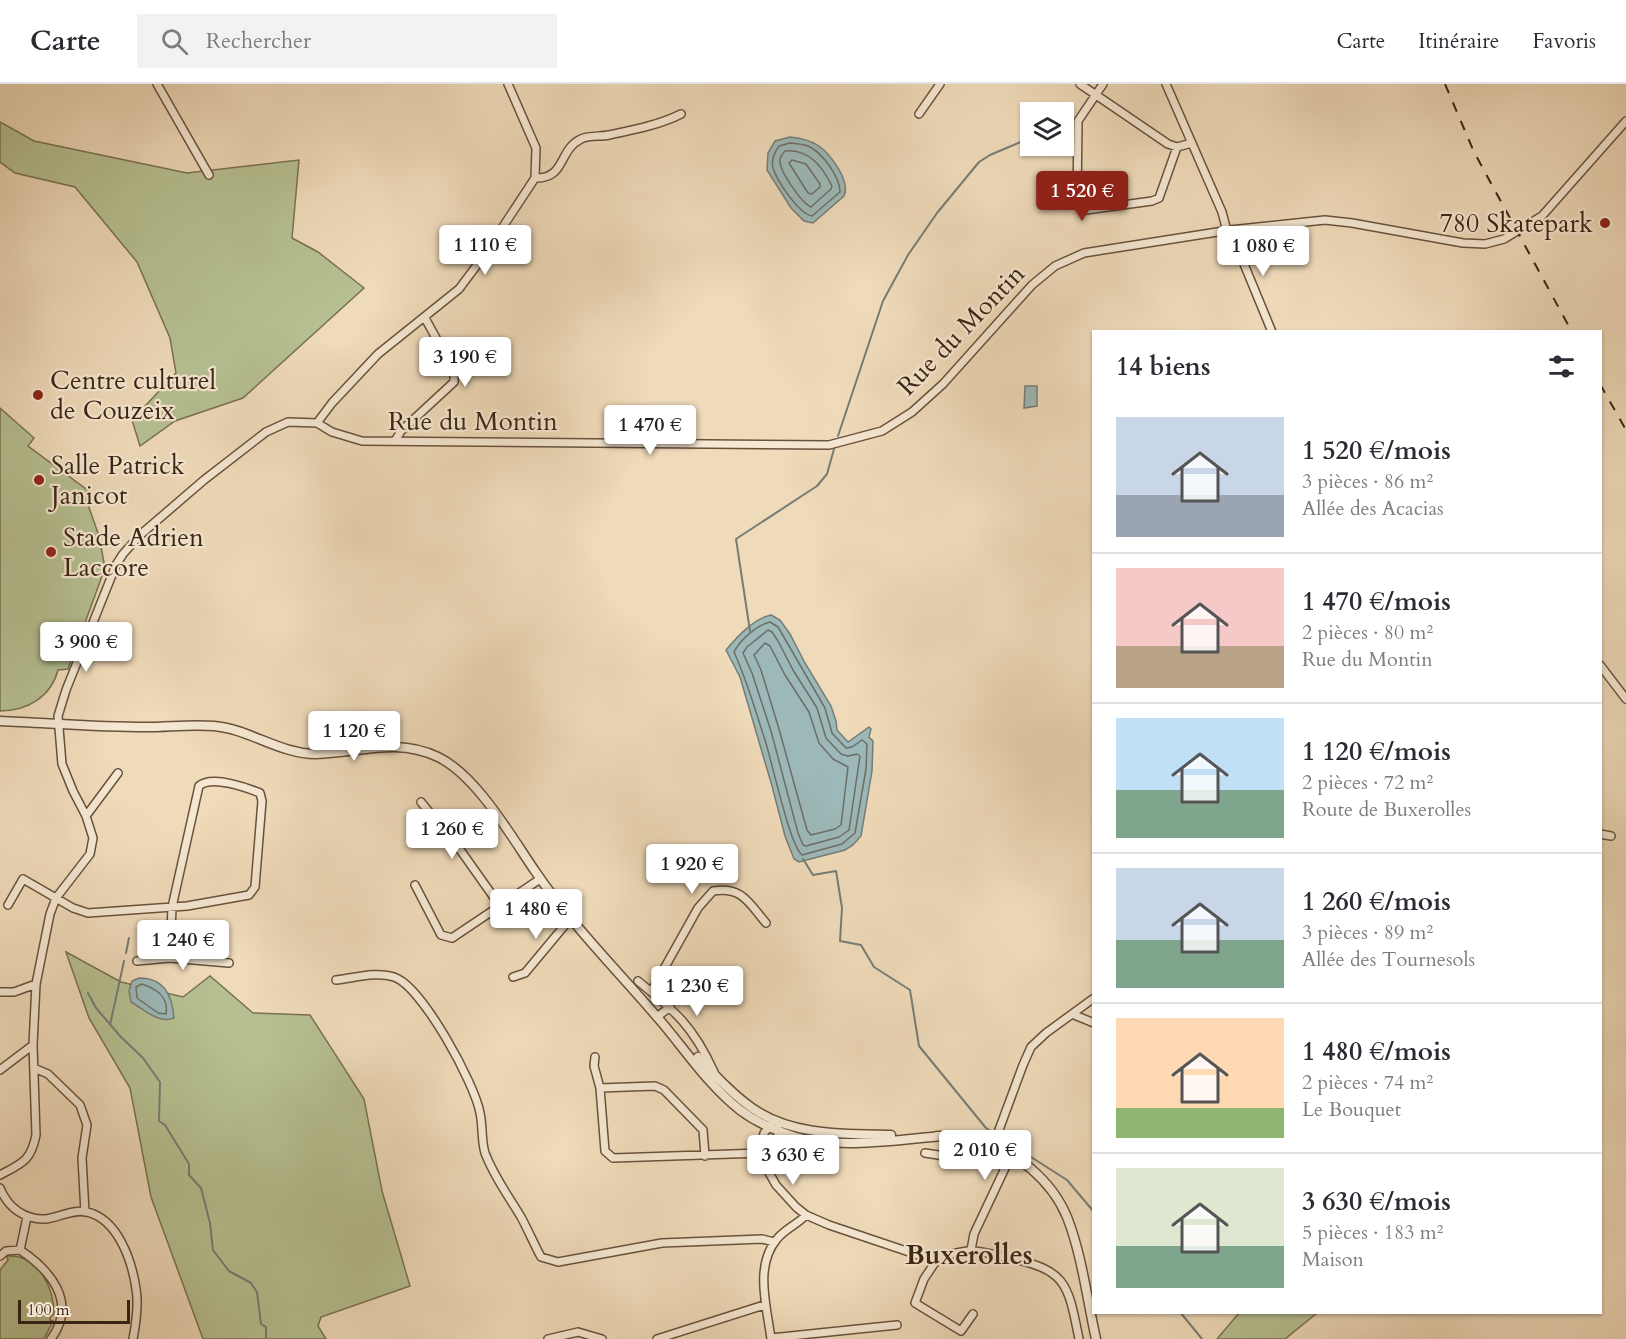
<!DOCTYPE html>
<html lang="fr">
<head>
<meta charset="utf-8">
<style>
  :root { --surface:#fff; --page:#f2f2f3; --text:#2b2b33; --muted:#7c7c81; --line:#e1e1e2; --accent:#8f2418 }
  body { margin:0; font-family:Cardo,serif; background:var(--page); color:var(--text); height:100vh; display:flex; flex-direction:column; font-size:22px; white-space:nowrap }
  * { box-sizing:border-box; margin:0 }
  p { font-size:20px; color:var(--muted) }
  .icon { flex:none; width:33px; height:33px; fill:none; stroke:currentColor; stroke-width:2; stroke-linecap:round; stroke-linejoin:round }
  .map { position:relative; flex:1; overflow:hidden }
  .panel { position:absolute; left:1092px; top:246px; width:510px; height:984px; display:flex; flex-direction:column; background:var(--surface); border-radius:0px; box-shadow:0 2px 4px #0004 }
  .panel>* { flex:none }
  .buttons { position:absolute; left:1020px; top:18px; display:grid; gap:12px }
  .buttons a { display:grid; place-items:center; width:54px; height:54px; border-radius:0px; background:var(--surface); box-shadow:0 2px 4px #0004; font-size:30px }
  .scale { position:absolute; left:18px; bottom:15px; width:112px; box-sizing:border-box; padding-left:6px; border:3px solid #3c2413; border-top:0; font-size:16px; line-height:21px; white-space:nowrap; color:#3c2413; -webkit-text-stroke:4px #f5e7d2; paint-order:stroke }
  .price { position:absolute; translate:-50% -51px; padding:0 14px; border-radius:6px; background:#fff; color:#222; font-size:20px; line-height:39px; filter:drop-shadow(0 2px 3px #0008) }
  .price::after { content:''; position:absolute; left:50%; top:36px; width:18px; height:14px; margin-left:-9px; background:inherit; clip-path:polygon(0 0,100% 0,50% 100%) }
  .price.on { background:var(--accent); color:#fff }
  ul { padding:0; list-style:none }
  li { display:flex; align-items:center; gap:18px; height:150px; padding:0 24px }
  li+li { border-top:2px solid var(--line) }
  li span { display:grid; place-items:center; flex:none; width:168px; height:120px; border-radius:0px; color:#555 }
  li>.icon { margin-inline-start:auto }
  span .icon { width:72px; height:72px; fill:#fffc; stroke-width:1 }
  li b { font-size:26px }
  h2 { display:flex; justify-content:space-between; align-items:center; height:72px; padding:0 24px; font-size:26px }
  header { display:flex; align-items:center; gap:36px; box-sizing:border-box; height:84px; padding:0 30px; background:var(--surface); border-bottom:2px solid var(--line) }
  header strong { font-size:28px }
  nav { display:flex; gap:33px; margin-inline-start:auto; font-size:21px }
  .search { width:420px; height:54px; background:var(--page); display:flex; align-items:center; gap:15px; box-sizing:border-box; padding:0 21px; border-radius:0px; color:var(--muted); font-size:22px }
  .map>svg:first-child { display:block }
  .green { fill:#b6c091; stroke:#797252; stroke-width:1.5 }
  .water { fill:#9cb8b8; stroke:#767d76; stroke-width:1.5 }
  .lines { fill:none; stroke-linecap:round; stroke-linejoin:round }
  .shore { stroke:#6c6e66; stroke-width:1.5 }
  .stream { stroke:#767d76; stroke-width:2 }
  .minor-casing { stroke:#69523c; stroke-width:10 }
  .tertiary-casing { stroke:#69523c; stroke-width:11 }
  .minor { stroke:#f5e7d2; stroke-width:7 }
  .tertiary { stroke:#f5e7d2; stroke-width:8 }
  .rail { stroke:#3c2413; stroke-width:2; stroke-dasharray:10 10; stroke-linecap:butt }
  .poi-dot { fill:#8f2418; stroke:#f5e7d2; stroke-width:2 }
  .labels { text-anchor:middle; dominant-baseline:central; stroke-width:4.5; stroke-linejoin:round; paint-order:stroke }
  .poi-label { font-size:26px; fill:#3c2413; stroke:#f5e7d2; text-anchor:start }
  .street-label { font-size:26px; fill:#3c2413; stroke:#f5e7d2 }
  .neighbourhood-label { font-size:27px; font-weight:bold; fill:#3c2413; stroke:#f5e7d2 }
</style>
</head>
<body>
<header>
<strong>Carte</strong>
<div class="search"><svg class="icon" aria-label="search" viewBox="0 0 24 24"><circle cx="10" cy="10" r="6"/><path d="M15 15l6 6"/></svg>Rechercher</div>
<nav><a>Carte</a><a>Itinéraire</a><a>Favoris</a></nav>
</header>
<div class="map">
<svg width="1626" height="1255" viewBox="0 0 1626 1255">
  <rect width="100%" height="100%" fill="#efdab9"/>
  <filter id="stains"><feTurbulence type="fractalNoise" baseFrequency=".00333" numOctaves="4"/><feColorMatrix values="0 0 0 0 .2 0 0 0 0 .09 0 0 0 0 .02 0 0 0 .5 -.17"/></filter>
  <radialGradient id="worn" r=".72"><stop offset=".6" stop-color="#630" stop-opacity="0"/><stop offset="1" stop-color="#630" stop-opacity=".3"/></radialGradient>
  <path class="green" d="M0,38l34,19 153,32 112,-13 -7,78 26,14 46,36 -121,110 -68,23 -35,25 -8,-26 44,-47 -6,-35 -33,-76 -62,-75 -60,-14 -15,-11z
    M0,324l34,30 -6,8 62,46 -4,7 13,37 6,32 -37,101 -10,1c-7,27 -31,41 -58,41z
    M66,868l55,30 62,15 27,-21 43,37 57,2 54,84 18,92 28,95 -89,31 -3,9 8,13h-123l-52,-142 -21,-109 -41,-70z
    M7,1172c32,-2 47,32 47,59h-3l-1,5 3,1 -9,18h-44v-69l8,-10z
    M1239,1229v-1l78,1 -32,26h-68z"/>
  <path class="water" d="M790,53c10,1 20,3 29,9 11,8 32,35 25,50l-31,27 -9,-2 -13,-13 -24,-38 1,-17 7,-12z
    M1025,302h12v20l-13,2z
    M771,531l9,5 10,14 15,29 26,43 5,15 1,9 11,12 21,-15 2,2 -2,8 4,4 -1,30 -11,65 -8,9 -8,5 -46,12 -5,-3 -9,-23 -13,-50 -32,-109 -14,-27c11,-13 27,-31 45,-35z
    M139,894c26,0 33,18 35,40 -16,6 -29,-8 -43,-16l-2,-11 3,-10z"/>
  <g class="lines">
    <path class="shore" d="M790,59c7,1 14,1 20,4 13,7 30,30 30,45l-28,24c-13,-2 -35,-35 -39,-48 -2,-8 1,-15 6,-22z
      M785,67c24,-2 37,15 47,35l-1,3 -20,18c-9,-4 -33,-37 -31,-48 1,-4 2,-5 5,-8z
      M792,76l14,4 14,20v3l-8,7 -4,-1 -19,-30z
      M770,538l8,5 47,81 7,25 14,15 6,-1 10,-7 5,4 -1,25 -11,64 -13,11 -40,11c-13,-10 -31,-100 -39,-121 -9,-28 -17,-56 -29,-82 6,-12 23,-27 36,-30z
      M768,546l4,2 6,9 15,29 24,38 9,30 15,16 7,2 9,-2 3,2 -11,74 -10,7 -33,9 -3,-1 -5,-12 -27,-102 -19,-58 -9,-20 4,-6z
      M765,559l5,3 15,29 24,37 10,31 14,16 15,8 -7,58 -6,4 -24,6 -4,-5 -28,-101 -18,-59 -7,-15z
      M142,900c15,5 27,13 24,30l-8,-1 -21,-15 -1,-11z"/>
    <path class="stream" d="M838,352l45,-135 25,-46 29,-42 42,-51 11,-7 40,-17
      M750,547l-14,-92 81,-53 10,-12 7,-25
      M803,775l10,16 23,-4 6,37 -2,33 21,4 13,22 36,23 9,56 67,82 6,4
      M126,869l3,-15
      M88,909l8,15 25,29 22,21 17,24 -1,39 6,4 24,39v11l12,13 9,35 3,27 16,21 22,12 6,9 4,32 5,3v12
      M110,941l14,-64
      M1003,1055l64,41 27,32
      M1180,1228l22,27"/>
    <g class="minor-casing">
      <path id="minor" d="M157,0l52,91
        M1080,0l88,60 9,3 15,-4
        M1103,0l-25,37 -1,79 3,8 6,2 66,-9 7,-3 18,-51
        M1166,0l56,128 5,19
        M919,30l21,-30
        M535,94c31,1 23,-28 46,-39 9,-4 19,-2 28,-4 24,-5 50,-10 72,-21
        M1230,146l42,102
        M317,339l15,-20 46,-49 81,-65 24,-32 52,-79 1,-30 -28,-64
        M395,357l6,-10 53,-49v-11l-29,-53
        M1600,581l26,34
        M421,718l40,49 39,55
        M86,732l32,-43
        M1600,750l11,2
        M415,801l26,50 11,3 88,-59
        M8,821l15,-26 50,29 15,5 99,-7 62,-11 6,-8 7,-86 -2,-8c-15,-6 -49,-18 -61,-7l-27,121 -2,51
        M137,877l33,-3 59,5
        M513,893l12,-4 45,-54
        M336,896c18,-2 41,-9 58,-3 28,9 81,107 86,136 3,13 1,27 5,40 9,24 23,42 36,64 7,13 13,27 20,40l17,5 104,-19 100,-4 12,3
        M638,897c38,31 55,45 76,91
        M0,908h14l22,-8
        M651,908l47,-84 15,-17c29,-5 36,12 53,32
        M1072,930l22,9
        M657,933l13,-10
        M595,973l-1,9 6,22
        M34,984l14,6 32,31 7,20 -5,33 3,54
        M0,986l33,-25
        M771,1041l-7,8 -3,14 1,13 14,25 20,22 10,8 23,10 98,33c15,1 26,-6 41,-7 13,-1 28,4 41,7 58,12 59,26 70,81
        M993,1062l30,-81 8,-18 15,-14 48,-35
        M925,1069l26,4 23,-4 32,13 -32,68 -3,16
        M705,1072l-2,-26 -39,-40 -9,-4 -55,2 5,63 8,7 148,-5
        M766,1084l3,-18 9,-15v-7
        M0,1091c22,-12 31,-14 36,-40l-3,-90 3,-61 14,-70 6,-16 34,-44 3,-16 -7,-22 -13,-25 -11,-27 -4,-48 8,-26 50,-125 7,-11 17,-19 64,-55 62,-48 22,-10 29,1 15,9 30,9 467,4 53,-14 30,-19 31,-28 89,-99 23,-19 29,-13 146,-23 95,-10 27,3 111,20 22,1 19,-5 38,-23 84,-95
        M0,1104c8,20 25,32 46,31 14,-2 27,-10 41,-7 31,7 45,49 49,77 3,16 0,34 -3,50
        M27,1133l-7,33c30,20 58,52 31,89
        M0,1172l6,-5 14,-1
        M938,1174l-14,21 -9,24 46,28 12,-17
        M771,1254l126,-13
        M548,1255l30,-7 24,7
        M657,1255l107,-34
        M771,1255c-4,-32 -17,-73 6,-100 8,-10 21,-15 29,-24"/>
    </g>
    <g class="tertiary-casing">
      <path id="tertiary" d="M0,637c49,2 98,6 146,6 23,0 45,-3 68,-1 35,3 66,28 102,28 43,-1 80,-17 122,3 38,18 73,79 97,114 36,53 81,98 123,147 26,30 50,67 82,92 16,12 36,21 56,27 43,12 100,3 145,-1
        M698,973c17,18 34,37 54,51 40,28 92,26 139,27
        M937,1052c14,1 28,1 41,5 38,9 74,40 89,76 15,38 20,82 29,122"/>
    </g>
    <use href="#minor" class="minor"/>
    <use href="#tertiary" class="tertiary"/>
    <path class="rail" d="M1445,0l29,68 98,180
      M1600,300l26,46"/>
  </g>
  <g class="poi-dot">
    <circle cx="1605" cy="139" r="6"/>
    <circle cx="38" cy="311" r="6"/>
    <circle cx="39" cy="396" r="6"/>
    <circle cx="51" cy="468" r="6"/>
  </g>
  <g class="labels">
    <g class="poi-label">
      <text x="1593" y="139" text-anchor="end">780 Skatepark</text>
      <text x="50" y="296">Centre culturel<tspan x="50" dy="30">de Couzeix</tspan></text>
      <text x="51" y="381">Salle Patrick<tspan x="51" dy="30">Janicot</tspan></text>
      <text x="63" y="453">Stade Adrien<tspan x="63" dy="30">Laccore</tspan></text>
    </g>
    <g class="street-label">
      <text transform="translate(961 246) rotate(-46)">Rue du Montin</text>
      <text x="473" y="337">Rue du Montin</text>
    </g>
    <g class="neighbourhood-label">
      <text x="969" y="1171">Buxerolles</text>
    </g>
  </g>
  <rect width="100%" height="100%" filter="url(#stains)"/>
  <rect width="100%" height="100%" fill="url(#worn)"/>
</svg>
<div class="buttons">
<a><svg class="icon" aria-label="layers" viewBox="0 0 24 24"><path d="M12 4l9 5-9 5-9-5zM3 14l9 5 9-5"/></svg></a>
</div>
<div class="scale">100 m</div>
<b class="price on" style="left:1082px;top:138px">1 520 €</b>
<b class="price" style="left:485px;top:192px">1 110 €</b>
<b class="price" style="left:1263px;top:193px">1 080 €</b>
<b class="price" style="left:465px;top:304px">3 190 €</b>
<b class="price" style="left:650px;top:372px">1 470 €</b>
<b class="price" style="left:86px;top:589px">3 900 €</b>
<b class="price" style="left:354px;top:678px">1 120 €</b>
<b class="price" style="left:452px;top:776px">1 260 €</b>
<b class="price" style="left:692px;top:811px">1 920 €</b>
<b class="price" style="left:536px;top:856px">1 480 €</b>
<b class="price" style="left:183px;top:887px">1 240 €</b>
<b class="price" style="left:697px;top:933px">1 230 €</b>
<b class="price" style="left:985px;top:1097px">2 010 €</b>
<b class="price" style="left:793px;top:1102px">3 630 €</b>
<section class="panel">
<h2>14 biens<svg class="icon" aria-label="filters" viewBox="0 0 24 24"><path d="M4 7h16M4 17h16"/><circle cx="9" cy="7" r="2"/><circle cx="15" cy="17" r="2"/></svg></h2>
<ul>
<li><span style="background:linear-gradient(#c9d6e8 65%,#9aa5b1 0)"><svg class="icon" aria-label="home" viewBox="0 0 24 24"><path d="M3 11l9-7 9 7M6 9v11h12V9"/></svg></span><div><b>1 520 €/mois</b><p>3 pièces · 86 m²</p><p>Allée des Acacias</p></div></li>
<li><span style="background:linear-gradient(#f6c9c9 65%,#b9a48a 0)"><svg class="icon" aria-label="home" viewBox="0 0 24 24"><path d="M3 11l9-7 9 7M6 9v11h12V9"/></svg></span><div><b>1 470 €/mois</b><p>2 pièces · 80 m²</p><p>Rue du Montin</p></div></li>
<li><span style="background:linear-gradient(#bfe0f5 60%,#7fa58c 0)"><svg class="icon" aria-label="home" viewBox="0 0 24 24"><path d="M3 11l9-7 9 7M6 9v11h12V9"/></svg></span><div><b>1 120 €/mois</b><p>2 pièces · 72 m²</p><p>Route de Buxerolles</p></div></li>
<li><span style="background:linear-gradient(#c9d6e8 60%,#7fa58c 0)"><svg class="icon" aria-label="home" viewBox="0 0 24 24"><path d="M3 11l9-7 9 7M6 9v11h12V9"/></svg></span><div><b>1 260 €/mois</b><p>3 pièces · 89 m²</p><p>Allée des Tournesols</p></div></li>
<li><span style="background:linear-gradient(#ffd9b3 75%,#8fb573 0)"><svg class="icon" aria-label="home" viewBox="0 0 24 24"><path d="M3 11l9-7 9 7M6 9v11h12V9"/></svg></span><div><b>1 480 €/mois</b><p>2 pièces · 74 m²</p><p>Le Bouquet</p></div></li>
<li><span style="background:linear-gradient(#dfe7d0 65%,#7fa58c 0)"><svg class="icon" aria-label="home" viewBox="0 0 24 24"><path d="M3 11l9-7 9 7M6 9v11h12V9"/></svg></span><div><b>3 630 €/mois</b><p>5 pièces · 183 m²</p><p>Maison</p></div></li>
</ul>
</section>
</div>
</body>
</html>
